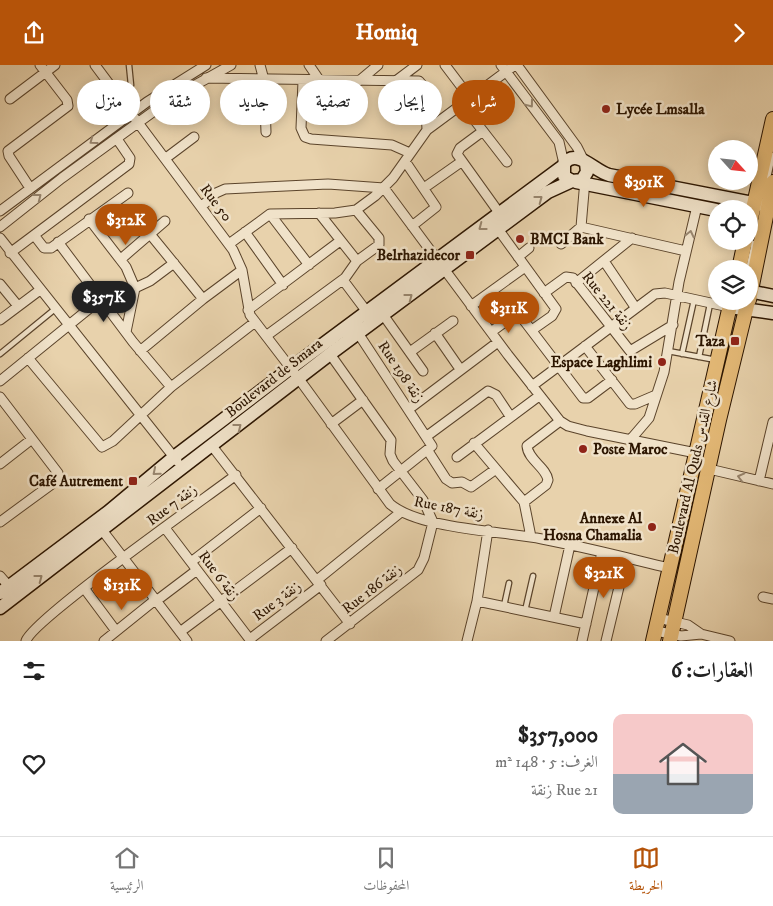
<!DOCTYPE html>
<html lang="ar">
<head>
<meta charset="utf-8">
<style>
  :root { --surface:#fff; --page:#f6f6f6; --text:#222; --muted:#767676; --line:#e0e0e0; --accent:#b45309 }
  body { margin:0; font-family:"IM FELL DW Pica",Amiri,serif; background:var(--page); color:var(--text); direction:rtl; height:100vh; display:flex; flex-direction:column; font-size:19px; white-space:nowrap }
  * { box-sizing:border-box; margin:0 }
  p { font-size:16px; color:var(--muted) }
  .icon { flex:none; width:28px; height:28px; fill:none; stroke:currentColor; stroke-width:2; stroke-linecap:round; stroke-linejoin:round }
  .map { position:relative; height:576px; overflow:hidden; direction:ltr }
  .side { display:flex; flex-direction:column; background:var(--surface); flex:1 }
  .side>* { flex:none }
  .hud { position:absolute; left:15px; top:15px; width:500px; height:45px; direction:rtl; display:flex; gap:10px }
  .needle { width:32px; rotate:117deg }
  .buttons { position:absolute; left:708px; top:75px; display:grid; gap:10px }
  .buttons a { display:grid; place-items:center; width:50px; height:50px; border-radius:50%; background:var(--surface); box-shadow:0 2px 12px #0003; font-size:25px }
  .price { position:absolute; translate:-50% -42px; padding:0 11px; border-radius:18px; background:var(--accent); color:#fff; font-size:16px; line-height:32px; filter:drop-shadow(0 1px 2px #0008) }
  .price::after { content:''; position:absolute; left:50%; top:30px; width:15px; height:11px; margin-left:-8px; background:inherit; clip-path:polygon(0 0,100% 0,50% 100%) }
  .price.on { background:#222; color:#fff }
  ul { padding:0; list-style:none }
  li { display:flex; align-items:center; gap:15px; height:125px; padding:0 20px }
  li span { display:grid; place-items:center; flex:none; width:140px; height:100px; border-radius:10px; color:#555 }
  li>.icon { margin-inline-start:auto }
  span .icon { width:60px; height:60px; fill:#fffc; stroke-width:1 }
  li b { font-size:21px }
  h2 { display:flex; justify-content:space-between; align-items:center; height:60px; padding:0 20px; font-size:21px }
  .chip { padding:0 18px; border-radius:22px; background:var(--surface); box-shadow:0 2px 12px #0003; font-size:18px; line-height:45px }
  .chip.on { background:var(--accent); color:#fff }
  header { display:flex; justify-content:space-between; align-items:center; height:65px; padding:0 20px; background:var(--accent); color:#fff; font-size:22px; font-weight:800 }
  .menu { display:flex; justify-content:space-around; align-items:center; height:70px; border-top:1px solid var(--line); background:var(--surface); font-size:14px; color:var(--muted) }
  .menu a { display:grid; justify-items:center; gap:2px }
  .menu .on { color:var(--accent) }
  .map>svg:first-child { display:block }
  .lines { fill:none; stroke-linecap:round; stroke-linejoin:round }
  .lane-casing { stroke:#5b442b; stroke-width:7 }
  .street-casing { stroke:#5b442b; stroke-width:11 }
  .secondary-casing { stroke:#2c1500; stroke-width:15 }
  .primary-casing { stroke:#2c1500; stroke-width:16 }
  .lane { stroke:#f0e2c9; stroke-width:4.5 }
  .street { stroke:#f0e2c9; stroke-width:9 }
  .secondary { stroke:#f0e2c9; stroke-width:12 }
  .primary { stroke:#e4b976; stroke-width:14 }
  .oneway { stroke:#98866f }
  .poi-dot { fill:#8f2418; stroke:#f0e2c9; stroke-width:2 }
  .labels { text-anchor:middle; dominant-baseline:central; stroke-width:5; stroke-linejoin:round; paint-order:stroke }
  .poi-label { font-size:15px; font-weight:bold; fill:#2c1500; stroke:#f0e2c9; text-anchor:end }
  .street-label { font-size:15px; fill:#2c1500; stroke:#f0e2c9 }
</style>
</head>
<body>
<header><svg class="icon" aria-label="forward" viewBox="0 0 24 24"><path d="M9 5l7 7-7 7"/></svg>Homiq<svg class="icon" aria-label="share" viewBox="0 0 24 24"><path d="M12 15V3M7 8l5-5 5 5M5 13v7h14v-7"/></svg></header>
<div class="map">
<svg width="773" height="576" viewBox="0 0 773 576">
  <rect width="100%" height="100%" fill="#e8d2ac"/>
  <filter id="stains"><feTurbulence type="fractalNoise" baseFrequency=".004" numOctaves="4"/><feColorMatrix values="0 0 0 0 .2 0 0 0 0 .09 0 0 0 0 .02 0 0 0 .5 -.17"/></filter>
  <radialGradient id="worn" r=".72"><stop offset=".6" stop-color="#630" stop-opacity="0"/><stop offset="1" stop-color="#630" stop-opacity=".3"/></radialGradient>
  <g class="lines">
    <g class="lane-casing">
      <path id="lane" d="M124,38l7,-18 -2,-20
        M767,117l6,-27
        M750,179l4,-17
        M748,204l6,-26
        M668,286l48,9
        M0,289l55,-45
        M682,289l12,-54
        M699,292l11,-53
        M504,541l5,-23
        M525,546l8,-35"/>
    </g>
    <g class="street-casing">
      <path id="street" d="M95,0l138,185 9,20 8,45 49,64 91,125c29,25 112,27 152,35 43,8 85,19 127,29
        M260,0l4,15 2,52
        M309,0l11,16
        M445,0l25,33
        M501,0l58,77 5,22
        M517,0l60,82 6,12
        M206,13l213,3 6,7 2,42
        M397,15l20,-15
        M303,16l-2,47 4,9 6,2 81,6 18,8
        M359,16l19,-16
        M10,34l45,-34
        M462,39l45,58
        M483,66l-23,17 -3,6 43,60
        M166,93l28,-21
        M405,96l31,46 -24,19
        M30,123l-21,-32 -1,-5 60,-45 -1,-6 -27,-35
        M424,123l37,-26
        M201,142l15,-14 9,-4 103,-5 56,4 124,167 52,66 8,5 19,5 109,22
        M0,146l147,-109 59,-37
        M319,148l38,48
        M270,149l39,51
        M89,154l37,48 9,21
        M0,162l62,-49 110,-80 59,-33
        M581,162l4,-47
        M498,164l58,80 -4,7 -20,14
        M245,167l38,53
        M150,169l53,65
        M34,170l10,13h7l77,-55
        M0,173l177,223
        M58,177l75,100 38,45
        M229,179l41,-30 65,-1 21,-3 19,-14 18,-18 34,-48 88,-65
        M561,179l20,-17 105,24
        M10,188l119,-89 1,-6 -13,-19
        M518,192l11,-9
        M121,194l44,-38
        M604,196l31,46
        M343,215l24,32
        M576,218l56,-45
        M0,219l18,22
        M544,228l22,-16 7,1 57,73 43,-26
        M471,241l54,-39
        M248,245l92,-69
        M384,251l39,55
        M0,255l40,-30
        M356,265l76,116 -54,43
        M126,267l9,-44 15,-7 24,-18
        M491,267l22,-16 6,-2 64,84h5l24,-18
        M435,268l25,36
        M266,271l79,-58 12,-17 22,-16v-7l-23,-28
        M585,281l45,58h5l21,-9
        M140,286l63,-52 39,-29
        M410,287l43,-31
        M28,293l74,89 11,-6 58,-54 84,-65
        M0,316l101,-82
        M532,321l123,-92 10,-1 64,14
        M0,332l58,76 -2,8 -56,41
        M409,344l89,-67
        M331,359l32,-24
        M427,371l61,-45 8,4 14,21
        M631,374l18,-21 15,-46 15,-90 18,-76
        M474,378l50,59 7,35
        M212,381l138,178
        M428,386l18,28 6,4 10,-1 9,5 25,-18
        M457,392l82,-61
        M0,399l32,-25
        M709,404l64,15
        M759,416l14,-59
        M524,437l22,-17 2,-5c-2,-13 -20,-20 -21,-34l33,-25
        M99,461l88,115
        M165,463l86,113
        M191,497l70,-54
        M0,511l13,15
        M317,515l84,-68
        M84,523l32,43
        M763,532l10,2
        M156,536l41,-31
        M477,536l109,23
        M554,552l16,-72
        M658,553l30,7 13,9
        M656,566l25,5 20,-2 29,7
        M180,567l112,-84
        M250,574l71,-54
        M26,576c6,-21 181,-144 210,-166
        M104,576l51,-41
        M326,576l92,-71 6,-12 9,-36 -10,-22 -30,-39 -3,-7 1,-14 -61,-86
        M467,576l10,-40 11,-71
        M582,576l20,-89
        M606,576l20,-83"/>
    </g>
    <g class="secondary-casing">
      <path id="secondary" d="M586,98l1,9 -5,8 -10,1 -8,-5v-12c12,-17 30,7 45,11l154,30
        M576,117l140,28
        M749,226l24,5
        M729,242l44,6
        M0,528l108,-81 66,-55 117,-89 272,-202
        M0,543l330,-254 218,-162 24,-11"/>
    </g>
    <g class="primary-casing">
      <path id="primary" d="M749,162l24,-108
        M739,204l6,-28
        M749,235l24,-118
        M653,576l78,-340
        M670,576l49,-221 29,-119"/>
    </g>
    <use href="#lane" class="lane"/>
    <use href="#street" class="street"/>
    <use href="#secondary" class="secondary"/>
    <use href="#primary" class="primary"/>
  </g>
  <defs><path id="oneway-chevron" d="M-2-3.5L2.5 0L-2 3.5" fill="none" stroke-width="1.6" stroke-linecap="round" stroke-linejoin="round" transform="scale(1.25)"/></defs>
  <g class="oneway">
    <use href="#oneway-chevron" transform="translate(530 39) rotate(53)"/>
    <use href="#oneway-chevron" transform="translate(93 76) rotate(144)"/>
    <use href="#oneway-chevron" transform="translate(38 132) rotate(-38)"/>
    <use href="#oneway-chevron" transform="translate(539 134) rotate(-37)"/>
    <use href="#oneway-chevron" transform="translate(482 162) rotate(143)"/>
    <use href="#oneway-chevron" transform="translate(690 169) rotate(-77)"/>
    <use href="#oneway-chevron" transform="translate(409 232) rotate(-37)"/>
    <use href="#oneway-chevron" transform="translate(238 362) rotate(-38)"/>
    <use href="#oneway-chevron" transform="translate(156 407) rotate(140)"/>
    <use href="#oneway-chevron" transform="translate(741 412) rotate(-166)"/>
    <use href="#oneway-chevron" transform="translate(39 513) rotate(-37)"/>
  </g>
  <g class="poi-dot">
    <circle cx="606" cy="44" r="5"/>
    <circle cx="520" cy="174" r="5"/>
    <rect x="465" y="185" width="10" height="10" rx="2.5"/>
    <rect x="730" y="271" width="10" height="10" rx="2.5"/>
    <circle cx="662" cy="297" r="5"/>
    <circle cx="583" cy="384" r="5"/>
    <rect x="128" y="411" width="10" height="10" rx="2.5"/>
    <circle cx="652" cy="462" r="5"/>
  </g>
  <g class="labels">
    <g class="poi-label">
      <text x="616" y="44" text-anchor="start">Lycée Lmsalla</text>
      <text x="530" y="174" text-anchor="start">BMCI Bank</text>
      <text x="460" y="190">Belrhazidecor</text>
      <text x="725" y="276">Taza</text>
      <text x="652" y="297">Espace Laghlimi</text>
      <text x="593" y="384" text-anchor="start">Poste Maroc</text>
      <text x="123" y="416">Café Autrement</text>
      <text x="642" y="453">Annexe Al<tspan x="642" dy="17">Hosna Chamalia</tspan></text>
    </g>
    <g class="street-label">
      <text transform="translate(216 138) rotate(53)">Rue 50</text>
      <text transform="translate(607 236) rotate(51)">Rue 221 زنقة</text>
      <text transform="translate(401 307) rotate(56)">Rue 198 زنقة</text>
      <text transform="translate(274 313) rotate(-38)">Boulevard de Smara</text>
      <text transform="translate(693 402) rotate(-77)">Boulevard Al Quds شارع القدس</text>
      <text transform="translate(172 440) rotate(-37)">Rue 7 زنقة</text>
      <text transform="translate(449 443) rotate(11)">Rue 187 زنقة</text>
      <text transform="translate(219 511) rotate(53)">Rue 6 زنقة</text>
      <text transform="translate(372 524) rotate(-38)">Rue 186 زنقة</text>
      <text transform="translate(277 536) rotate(-37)">Rue 3 زنقة</text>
    </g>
  </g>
  <rect width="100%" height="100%" filter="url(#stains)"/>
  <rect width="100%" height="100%" fill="url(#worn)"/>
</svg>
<div class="buttons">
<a><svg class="needle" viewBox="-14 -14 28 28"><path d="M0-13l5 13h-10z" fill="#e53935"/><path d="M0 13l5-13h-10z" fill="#767676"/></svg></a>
<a><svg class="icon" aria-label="locate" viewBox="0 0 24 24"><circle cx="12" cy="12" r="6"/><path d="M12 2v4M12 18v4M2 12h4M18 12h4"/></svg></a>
<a><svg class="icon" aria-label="layers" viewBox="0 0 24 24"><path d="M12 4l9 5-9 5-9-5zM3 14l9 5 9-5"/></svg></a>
</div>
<b class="price" style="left:644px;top:143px">$391K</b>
<b class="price" style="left:126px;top:181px">$312K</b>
<b class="price on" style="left:104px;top:258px">$357K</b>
<b class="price" style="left:509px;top:269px">$311K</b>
<b class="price" style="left:604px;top:534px">$321K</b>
<b class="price" style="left:122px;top:546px">$131K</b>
<div class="hud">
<a class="chip on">شراء</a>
<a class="chip">إيجار</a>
<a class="chip">تصفية</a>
<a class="chip">جديد</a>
<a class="chip">شقة</a>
<a class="chip">منزل</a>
</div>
</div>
<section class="side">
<h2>العقارات: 6<svg class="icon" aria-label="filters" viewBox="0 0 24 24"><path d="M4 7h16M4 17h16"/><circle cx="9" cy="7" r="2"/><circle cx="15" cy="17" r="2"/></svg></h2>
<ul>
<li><span style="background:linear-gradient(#f6c9c9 60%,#9aa5b1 0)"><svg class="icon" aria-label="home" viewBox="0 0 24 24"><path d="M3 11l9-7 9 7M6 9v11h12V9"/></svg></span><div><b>$357,000</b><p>الغرف: 5 · 148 m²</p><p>Rue 21 زنقة</p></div><svg class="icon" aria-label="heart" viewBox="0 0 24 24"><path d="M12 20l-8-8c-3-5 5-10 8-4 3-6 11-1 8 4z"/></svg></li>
</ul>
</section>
<nav class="menu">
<a class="on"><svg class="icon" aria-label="map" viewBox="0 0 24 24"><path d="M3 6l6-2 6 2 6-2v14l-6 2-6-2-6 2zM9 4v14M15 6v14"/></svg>الخريطة</a>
<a><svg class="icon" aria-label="saved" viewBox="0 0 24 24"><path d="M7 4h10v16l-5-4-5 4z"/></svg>المحفوظات</a>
<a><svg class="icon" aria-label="home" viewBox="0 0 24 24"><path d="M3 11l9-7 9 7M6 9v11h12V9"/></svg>الرئيسية</a>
</nav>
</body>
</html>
